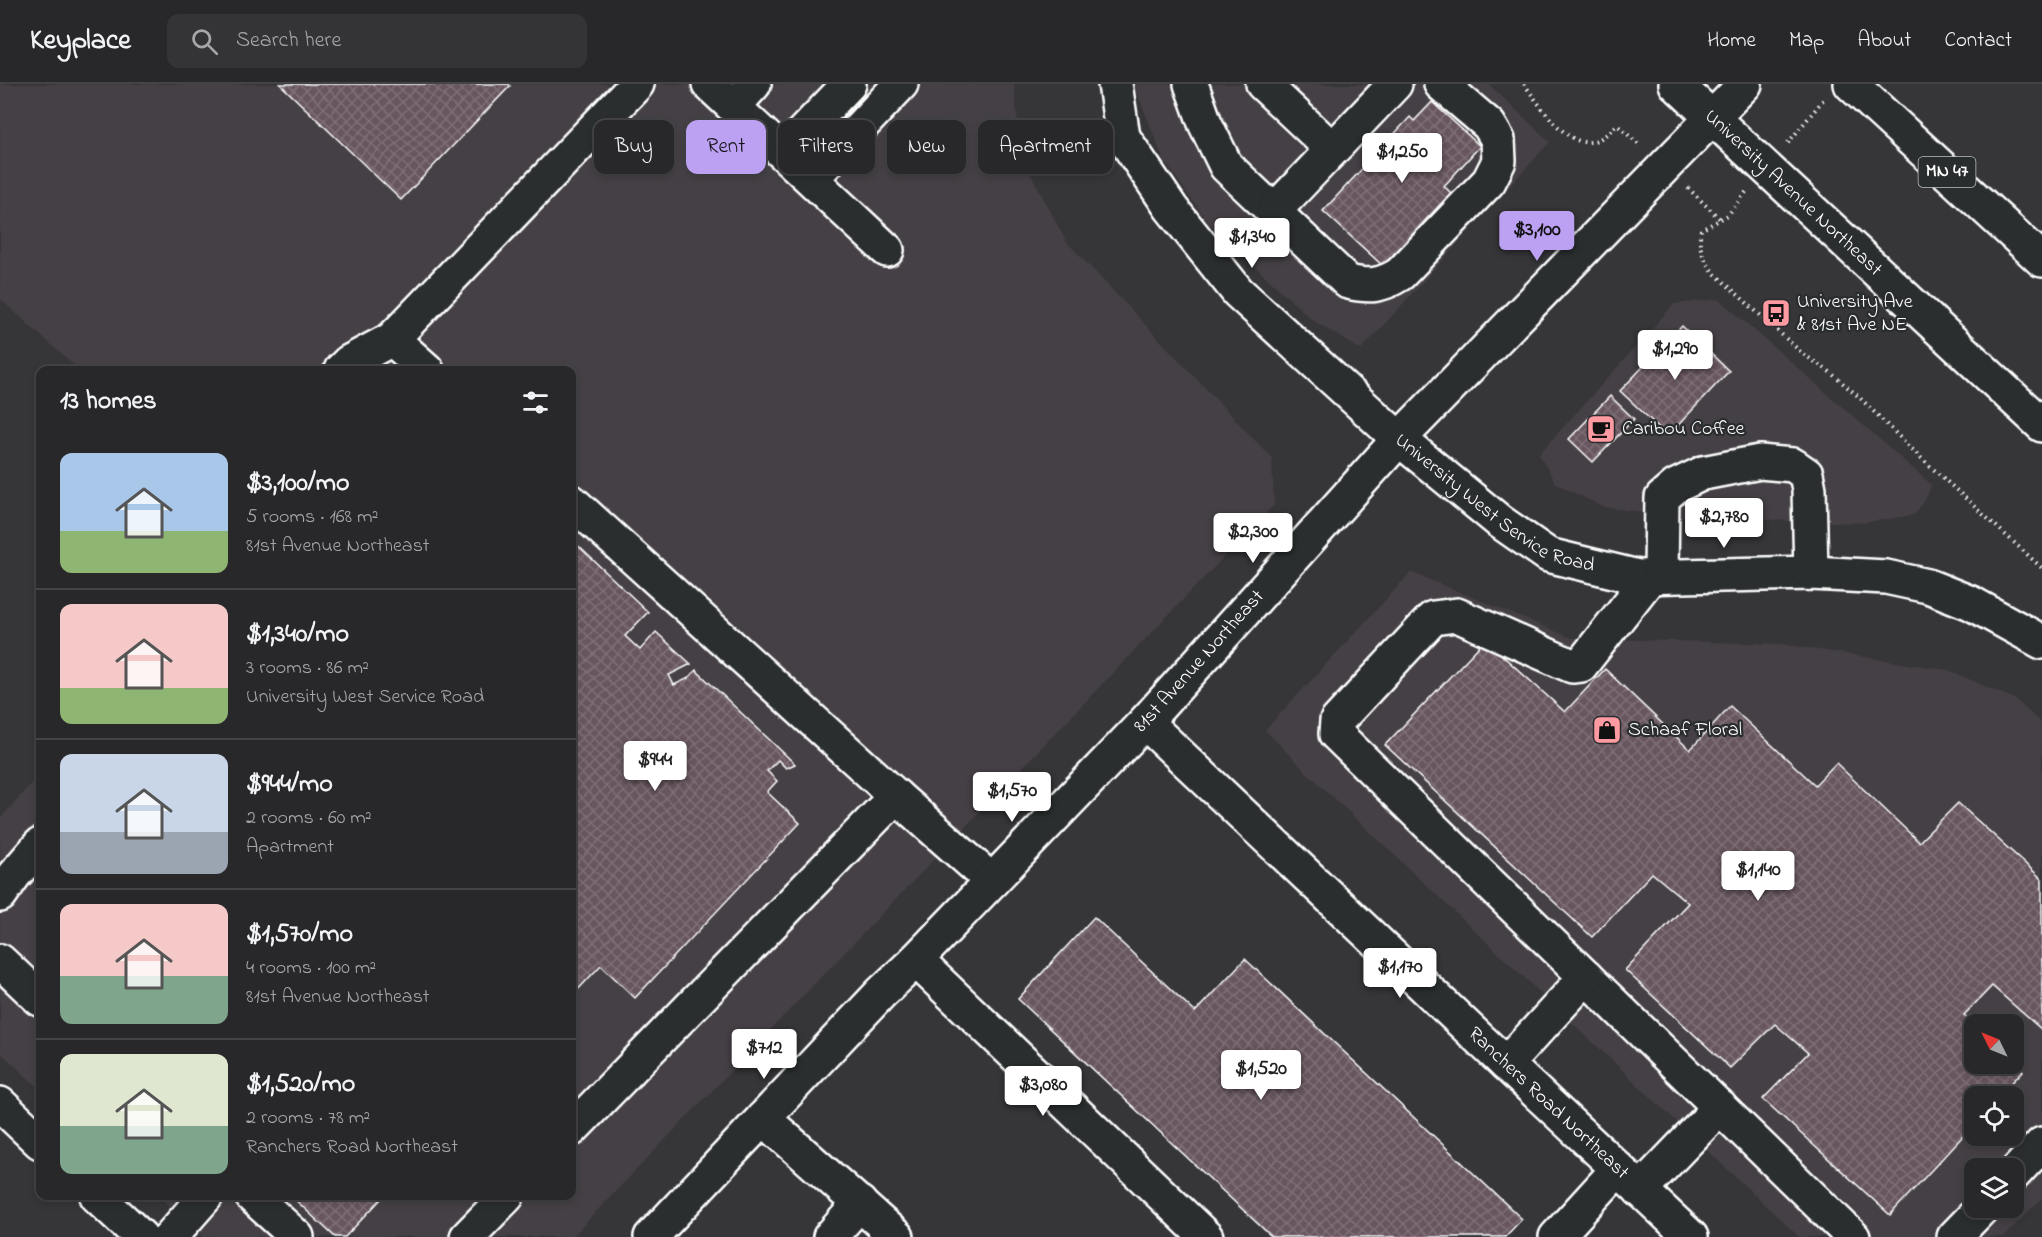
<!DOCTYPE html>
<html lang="en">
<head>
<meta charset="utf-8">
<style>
  :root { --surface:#28282a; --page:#343436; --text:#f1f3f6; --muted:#a5a6a8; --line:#444447; --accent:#bca0f2 }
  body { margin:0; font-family:"Indie Flower",sans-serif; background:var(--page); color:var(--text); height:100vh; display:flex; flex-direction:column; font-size:22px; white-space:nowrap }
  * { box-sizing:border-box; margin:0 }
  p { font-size:20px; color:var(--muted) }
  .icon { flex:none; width:33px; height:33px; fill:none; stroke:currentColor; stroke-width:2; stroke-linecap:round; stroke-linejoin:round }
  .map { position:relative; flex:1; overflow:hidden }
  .panel { position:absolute; left:36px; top:282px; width:540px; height:834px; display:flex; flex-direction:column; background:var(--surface); border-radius:12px; box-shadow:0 3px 9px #0003,0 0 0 2px var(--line) }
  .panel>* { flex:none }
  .guide { position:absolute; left:594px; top:36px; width:570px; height:54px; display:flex; gap:12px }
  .needle { width:39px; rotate:313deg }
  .buttons { position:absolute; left:1964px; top:930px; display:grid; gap:12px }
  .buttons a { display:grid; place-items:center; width:60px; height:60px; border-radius:12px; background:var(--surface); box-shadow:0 3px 9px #0003,0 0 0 2px var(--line); font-size:30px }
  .price { position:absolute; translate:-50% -51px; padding:0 14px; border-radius:6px; background:#fff; color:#222; font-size:20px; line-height:39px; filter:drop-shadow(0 2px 3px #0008) }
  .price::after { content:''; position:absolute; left:50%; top:36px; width:18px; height:14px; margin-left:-9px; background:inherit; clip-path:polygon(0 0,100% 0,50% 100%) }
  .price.current { background:var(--accent); color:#111 }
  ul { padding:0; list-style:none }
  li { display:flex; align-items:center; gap:18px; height:150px; padding:0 24px }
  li+li { border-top:2px solid var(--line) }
  li span { display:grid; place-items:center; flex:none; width:168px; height:120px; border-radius:12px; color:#555 }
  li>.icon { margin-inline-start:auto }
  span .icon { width:72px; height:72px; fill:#fffc; stroke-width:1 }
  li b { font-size:26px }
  h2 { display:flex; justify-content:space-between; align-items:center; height:72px; padding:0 24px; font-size:26px }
  .tag { padding:0 21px; border-radius:12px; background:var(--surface); box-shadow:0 3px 9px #0003,0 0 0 2px var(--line); font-size:21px; line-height:54px }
  .tag.current { background:var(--accent); color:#111 }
  header { display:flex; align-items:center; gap:36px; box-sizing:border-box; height:84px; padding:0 30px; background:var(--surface); border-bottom:2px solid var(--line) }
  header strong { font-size:28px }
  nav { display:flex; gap:33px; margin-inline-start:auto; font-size:21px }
  .search { width:420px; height:54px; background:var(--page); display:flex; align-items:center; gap:15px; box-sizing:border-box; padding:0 21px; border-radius:12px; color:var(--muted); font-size:22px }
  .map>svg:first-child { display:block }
  .built { fill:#453f44; fill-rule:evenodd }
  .building { fill:url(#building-cross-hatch); stroke:#fff; stroke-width:1.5 }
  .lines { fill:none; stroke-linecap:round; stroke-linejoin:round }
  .minor-casing { stroke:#fff; stroke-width:38 }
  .major-casing { stroke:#fff; stroke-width:38 }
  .path { stroke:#fff; stroke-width:4; stroke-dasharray:1.5 4.5; stroke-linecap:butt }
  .minor { stroke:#2a2d2e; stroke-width:33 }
  .major { stroke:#2a2d2e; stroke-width:33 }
  .labels { text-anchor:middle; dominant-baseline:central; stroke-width:4.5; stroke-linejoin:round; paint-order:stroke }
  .shield { fill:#2a2d2e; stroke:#bfc0c0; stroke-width:1.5 }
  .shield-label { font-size:18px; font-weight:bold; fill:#fff }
  .street-label { font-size:20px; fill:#fff; stroke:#2a2d2e }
  .poi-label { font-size:20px; fill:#fff; stroke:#2a2d2e; text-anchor:start }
</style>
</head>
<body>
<header>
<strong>Keyplace</strong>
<div class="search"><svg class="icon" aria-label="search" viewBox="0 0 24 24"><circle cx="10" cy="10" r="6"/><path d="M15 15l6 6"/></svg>Search here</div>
<nav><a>Home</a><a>Map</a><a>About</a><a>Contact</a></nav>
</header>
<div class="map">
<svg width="2042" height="1153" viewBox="0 0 2042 1153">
  <defs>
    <pattern id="building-cross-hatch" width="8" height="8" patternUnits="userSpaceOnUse" patternTransform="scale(1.5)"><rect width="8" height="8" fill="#68575f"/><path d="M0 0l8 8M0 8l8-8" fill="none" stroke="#7f7077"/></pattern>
  </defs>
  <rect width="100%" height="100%" fill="#363538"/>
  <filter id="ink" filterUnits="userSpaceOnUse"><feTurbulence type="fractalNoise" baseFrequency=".0167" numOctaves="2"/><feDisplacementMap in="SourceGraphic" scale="12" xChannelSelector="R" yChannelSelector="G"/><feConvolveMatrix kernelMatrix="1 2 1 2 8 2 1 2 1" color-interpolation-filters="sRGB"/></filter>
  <g filter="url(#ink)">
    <path class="built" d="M0,0h1014l7,71 45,86 206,217 2,47 -702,732h-368l-46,-41h414v-826h-493l-79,-71z
      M1136,0h353l61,58 -189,208 -50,-31 -102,-95 -45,-63 -28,-71z
      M1719,215l213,186 -8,17 -10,13 -52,8 -182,-6 -77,-10 -48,-24 -16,-29 135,-150z
      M1411,488l161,66 210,6 166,26 67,29 27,25v474l-38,39h-205l-496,-468 -38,-39zM1974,940h39v40h-39zM1974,1012h39v40h-39zM1974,1084h39v40h-39z
      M40,689v316l-40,-37v-233z"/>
    <path class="building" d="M280,0h229l1,2 -109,114z
      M1432,18l48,44 -36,40 7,7 -68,73 -60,-55 87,-94 4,4z
      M1682,242l47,45 -61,65 -48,-45z
      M1610,312l24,23 -41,43 -24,-23z
      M572,456l76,72 -23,24 15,14 16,-18 35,32 -22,11 5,10 13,-6 9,-9 99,94 -9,4 -8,-8 -11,11 10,10 -10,11 33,31 -165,175 -34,-33 -29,31z
      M1485,556l80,72 40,-43 85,81 40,-44 85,79 21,-22 83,79 39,-39 84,76v151l-50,-44 -28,29 11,9 -1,40h39v-3l10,10 -24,25h-25v28l-84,91 -127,-116 45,-46 -33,-29 -45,44 -105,-98 63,-67 -36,-30 -60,64 -207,-192z
      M1094,833l101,95 50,-53 277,260 -17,18h-233l-254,-238z
      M291,1112h93l-39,41h-10z"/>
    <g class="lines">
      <g class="minor-casing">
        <g id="minor">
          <path d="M709,0l178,166"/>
          <path id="s1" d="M1115,0l8,53 48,71 67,84 161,147 100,82 49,34 90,22 173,-4 75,4 42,9 43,17 71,39"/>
          <path d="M1191,0l14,39 21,43 122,116c22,5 33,4 52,-8l89,-93 10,-20 -1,-21 -9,-15 -48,-41"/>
          <path d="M1263,0l69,65"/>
          <path d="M734,22l20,-22"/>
          <path d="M784,68l65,-68"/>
          <path d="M812,94l89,-94"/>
          <path d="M1274,127l121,-127"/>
          <path d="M392,255l35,31"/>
          <path d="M341,286l8,-8 43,-23 245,-255"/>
          <path d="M572,418l324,294"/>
          <path d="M1651,492l-70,89 -9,1 -115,-51 -24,3 -96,103 -1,13 517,503"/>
          <path d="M1661,492l1,-78 14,-12 27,-13 57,-11 33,3 13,9 3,15 2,84"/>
          <path id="s2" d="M1145,638l361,342 185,173"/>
          <path d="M0,811l14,-20 26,-30"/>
          <path d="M916,876l290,277"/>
          <path d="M0,877l40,38"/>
          <path d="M1506,980l80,-87"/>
          <path d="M0,1020l40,38"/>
          <path d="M763,1034l134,119"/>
          <path d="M572,1045l324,-333 96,85"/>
          <path d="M2013,1091l29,-31"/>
          <path d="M1640,1106l80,-83"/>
          <path d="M97,1112l44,41"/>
          <path d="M252,1112l45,41"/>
          <path d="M170,1153l36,-41"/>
          <path d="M467,1153l40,-41"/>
          <path id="s3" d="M651,1153l230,-244 35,-33 229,-238 254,-283 346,-355"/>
          <path d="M830,1153l30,-34"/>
          <path d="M1556,1153l62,-68"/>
          <path d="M1954,1153l28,-29"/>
        </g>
      </g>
      <g class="major-casing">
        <g id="major">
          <path id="s4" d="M1676,0l366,341"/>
          <path d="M1851,0l191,176"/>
        </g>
      </g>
      <path class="path" d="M1524,0c14,18 43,66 70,57 9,-2 16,-10 23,-16l23,20
        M1788,59l35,-43
        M1688,104l32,31
        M1746,108l-18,23 -27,15c-4,18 3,29 13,43l89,81 27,18 29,25 60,59 123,112"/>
      <use href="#minor" class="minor"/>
      <use href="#major" class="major"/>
    </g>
  </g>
  <defs>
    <g id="bus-square" transform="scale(1.5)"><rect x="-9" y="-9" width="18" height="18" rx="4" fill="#ff9aa2" stroke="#2a2d2e"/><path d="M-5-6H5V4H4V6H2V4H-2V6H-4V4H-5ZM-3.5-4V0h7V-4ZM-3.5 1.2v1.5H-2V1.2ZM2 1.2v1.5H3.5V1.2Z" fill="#111"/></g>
    <g id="cafe-square" transform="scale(1.5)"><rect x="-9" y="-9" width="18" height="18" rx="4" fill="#ff9aa2" stroke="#2a2d2e"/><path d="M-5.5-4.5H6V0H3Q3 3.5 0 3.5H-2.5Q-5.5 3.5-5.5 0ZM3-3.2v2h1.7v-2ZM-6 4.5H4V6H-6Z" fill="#111"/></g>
    <g id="shop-square" transform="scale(1.5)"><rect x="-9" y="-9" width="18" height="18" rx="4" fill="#ff9aa2" stroke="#2a2d2e"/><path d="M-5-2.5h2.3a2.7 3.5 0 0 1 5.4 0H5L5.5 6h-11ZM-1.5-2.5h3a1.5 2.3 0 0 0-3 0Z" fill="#111"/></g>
  </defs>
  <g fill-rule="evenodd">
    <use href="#bus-square" x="1776" y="229"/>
    <use href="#cafe-square" x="1601" y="345"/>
    <use href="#shop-square" x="1607" y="646"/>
  </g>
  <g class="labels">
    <rect class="shield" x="1918.5" y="73" width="57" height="30" rx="4.5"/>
    <g class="shield-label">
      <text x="1947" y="88">MN 47</text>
    </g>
    <g class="street-label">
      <text stroke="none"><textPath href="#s4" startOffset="160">University Avenue Northeast</textPath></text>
      <text stroke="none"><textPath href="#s1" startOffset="582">University West Service Road</textPath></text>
      <text stroke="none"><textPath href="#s3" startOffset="795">81st Avenue Northeast</textPath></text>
      <text stroke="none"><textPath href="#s2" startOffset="555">Ranchers Road Northeast</textPath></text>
    </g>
    <g class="poi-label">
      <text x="1797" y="218">University Ave<tspan x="1797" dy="23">&amp; 81st Ave NE</tspan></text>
      <text x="1622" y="345">Caribou Coffee</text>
      <text x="1628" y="646">Schaaf Floral</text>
    </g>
  </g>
</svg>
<div class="buttons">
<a><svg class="needle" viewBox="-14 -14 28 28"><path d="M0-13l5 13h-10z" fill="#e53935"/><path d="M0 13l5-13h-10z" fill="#a5a6a8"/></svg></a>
<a><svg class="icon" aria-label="locate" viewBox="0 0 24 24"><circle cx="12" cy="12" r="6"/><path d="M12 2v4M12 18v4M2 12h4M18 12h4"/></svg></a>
<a><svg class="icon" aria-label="layers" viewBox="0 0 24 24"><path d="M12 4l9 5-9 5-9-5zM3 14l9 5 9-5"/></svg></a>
</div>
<b class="price" style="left:1402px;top:100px">$1,250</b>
<b class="price current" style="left:1537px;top:178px">$3,100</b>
<b class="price" style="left:1252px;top:185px">$1,340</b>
<b class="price" style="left:1675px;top:297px">$1,290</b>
<b class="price" style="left:1724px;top:465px">$2,780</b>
<b class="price" style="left:1253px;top:480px">$2,300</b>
<b class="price" style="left:655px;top:708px">$944</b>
<b class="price" style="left:1012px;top:739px">$1,570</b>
<b class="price" style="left:1758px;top:818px">$1,140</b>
<b class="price" style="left:1400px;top:915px">$1,170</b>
<b class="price" style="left:764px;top:996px">$712</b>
<b class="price" style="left:1261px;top:1017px">$1,520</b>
<b class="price" style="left:1043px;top:1033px">$3,080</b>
<div class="guide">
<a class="tag">Buy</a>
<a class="tag current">Rent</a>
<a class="tag">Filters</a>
<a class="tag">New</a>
<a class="tag">Apartment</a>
</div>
<section class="panel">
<h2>13 homes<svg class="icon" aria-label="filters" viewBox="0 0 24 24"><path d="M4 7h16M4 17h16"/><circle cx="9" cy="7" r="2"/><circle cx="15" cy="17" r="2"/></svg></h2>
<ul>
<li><span style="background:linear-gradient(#a9c7e8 65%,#8fb573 0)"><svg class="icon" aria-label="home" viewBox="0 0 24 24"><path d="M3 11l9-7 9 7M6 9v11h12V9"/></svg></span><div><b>$3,100/mo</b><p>5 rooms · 168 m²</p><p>81st Avenue Northeast</p></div></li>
<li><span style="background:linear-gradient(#f6c9c9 70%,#8fb573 0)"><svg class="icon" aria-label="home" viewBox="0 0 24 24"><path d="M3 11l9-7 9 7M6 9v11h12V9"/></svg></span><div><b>$1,340/mo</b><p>3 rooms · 86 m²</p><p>University West Service Road</p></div></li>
<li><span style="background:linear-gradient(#c9d6e8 65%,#9aa5b1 0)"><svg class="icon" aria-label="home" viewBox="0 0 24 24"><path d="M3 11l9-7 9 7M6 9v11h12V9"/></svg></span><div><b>$944/mo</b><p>2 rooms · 60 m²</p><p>Apartment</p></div></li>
<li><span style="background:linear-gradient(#f6c9c9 60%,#7fa58c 0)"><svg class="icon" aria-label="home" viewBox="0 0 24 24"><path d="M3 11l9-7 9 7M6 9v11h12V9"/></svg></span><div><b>$1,570/mo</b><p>4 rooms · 100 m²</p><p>81st Avenue Northeast</p></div></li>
<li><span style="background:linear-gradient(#dfe7d0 60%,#7fa58c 0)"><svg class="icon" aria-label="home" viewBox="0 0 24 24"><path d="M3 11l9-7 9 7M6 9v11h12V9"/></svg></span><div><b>$1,520/mo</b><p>2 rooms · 78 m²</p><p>Ranchers Road Northeast</p></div></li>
</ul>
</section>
</div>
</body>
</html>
